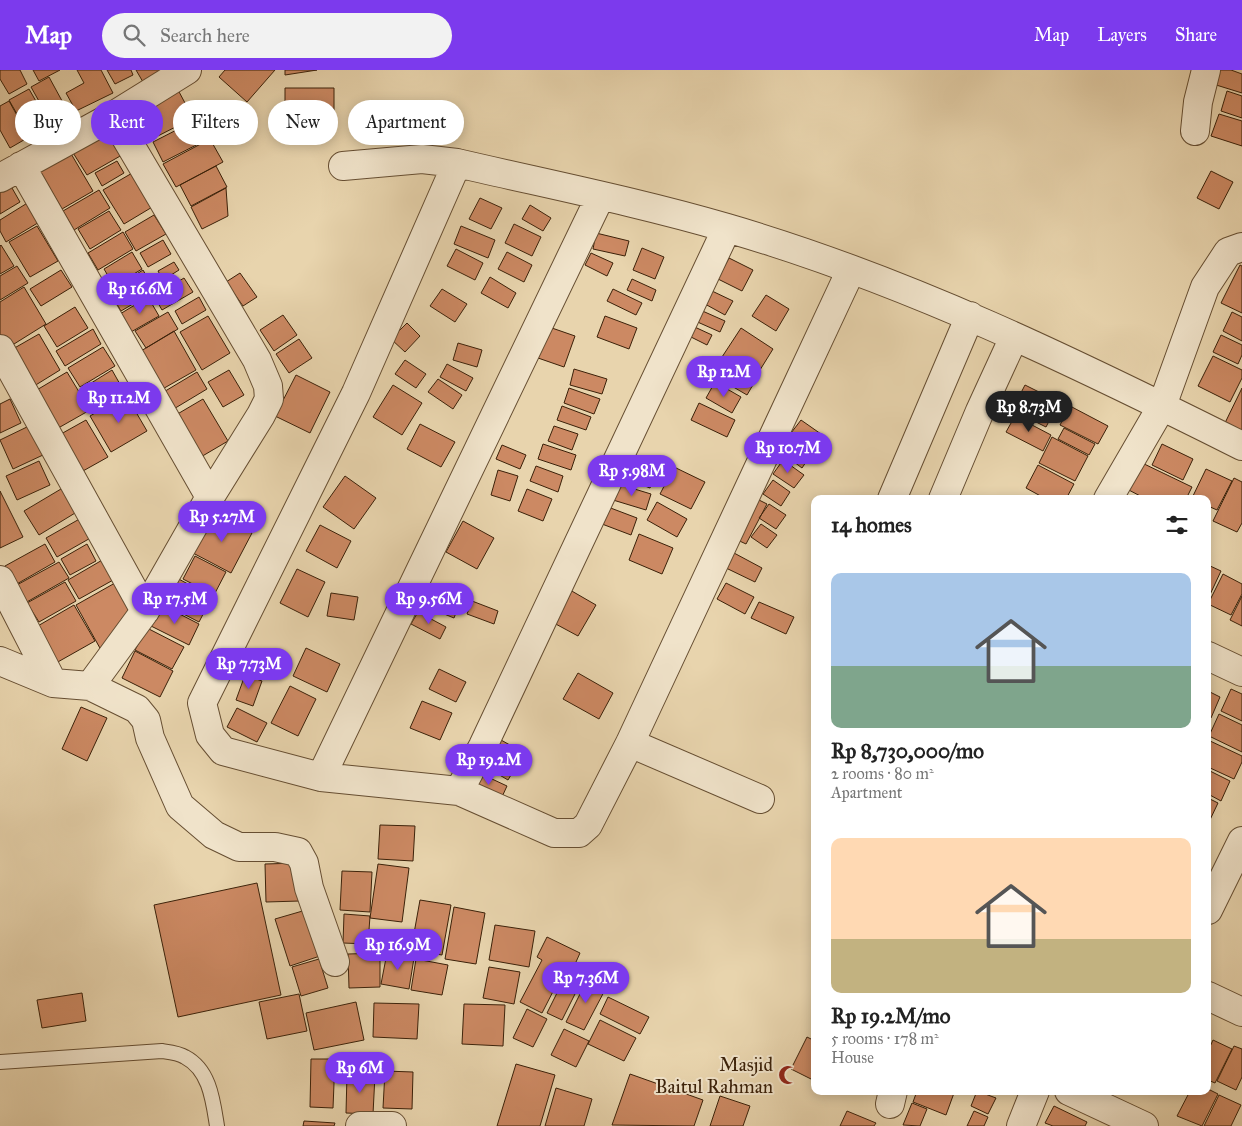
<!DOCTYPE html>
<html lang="en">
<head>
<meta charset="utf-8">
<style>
  :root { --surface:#fff; --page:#f2f2f2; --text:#222; --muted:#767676; --accent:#7c3aed }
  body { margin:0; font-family:"IM FELL Great Primer",serif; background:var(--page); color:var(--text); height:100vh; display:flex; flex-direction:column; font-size:19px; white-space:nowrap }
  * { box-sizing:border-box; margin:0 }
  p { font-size:16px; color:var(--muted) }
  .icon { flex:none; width:28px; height:28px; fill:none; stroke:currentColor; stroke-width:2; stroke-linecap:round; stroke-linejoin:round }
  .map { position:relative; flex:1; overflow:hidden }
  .sheet { position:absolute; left:811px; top:425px; width:400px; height:600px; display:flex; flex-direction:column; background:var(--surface); border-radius:10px; box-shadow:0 2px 12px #0003 }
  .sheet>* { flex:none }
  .banner { position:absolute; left:15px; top:30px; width:475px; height:45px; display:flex; gap:10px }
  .price { position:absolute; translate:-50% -42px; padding:0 11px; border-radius:18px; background:var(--accent); color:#fff; font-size:16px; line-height:32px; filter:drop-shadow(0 1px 2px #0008) }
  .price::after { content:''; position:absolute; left:50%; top:30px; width:15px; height:11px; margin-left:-8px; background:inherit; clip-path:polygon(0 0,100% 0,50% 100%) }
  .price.active { background:#222; color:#fff }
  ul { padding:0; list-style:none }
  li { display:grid; align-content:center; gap:10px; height:265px; padding:0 20px }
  li span { display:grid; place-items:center; height:155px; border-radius:10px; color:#555 }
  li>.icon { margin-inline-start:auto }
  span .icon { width:90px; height:90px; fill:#fffc; stroke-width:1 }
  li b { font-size:21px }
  h2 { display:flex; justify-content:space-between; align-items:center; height:60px; padding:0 20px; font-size:21px }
  .tag { padding:0 18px; border-radius:22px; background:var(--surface); box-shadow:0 2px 12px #0003; font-size:18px; line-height:45px }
  .tag.active { background:var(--accent); color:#fff }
  header { display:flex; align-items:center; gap:30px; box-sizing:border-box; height:70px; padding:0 25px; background:var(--accent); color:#fff }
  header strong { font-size:24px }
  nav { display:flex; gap:28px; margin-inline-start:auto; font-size:18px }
  .search { width:350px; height:45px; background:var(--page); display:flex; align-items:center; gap:12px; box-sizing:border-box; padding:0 18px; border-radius:28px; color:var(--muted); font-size:19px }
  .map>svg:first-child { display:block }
  .building { fill:#cc8963; stroke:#3b2109 }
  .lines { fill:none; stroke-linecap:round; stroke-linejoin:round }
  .service-casing { stroke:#664e32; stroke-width:16 }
  .minor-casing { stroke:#664e32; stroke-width:30 }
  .service { stroke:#f0e3ca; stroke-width:14 }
  .minor { stroke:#f0e3ca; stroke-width:28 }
  .labels { text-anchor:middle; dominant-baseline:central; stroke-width:4; stroke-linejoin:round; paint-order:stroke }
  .poi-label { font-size:19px; fill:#3b2109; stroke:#f0e3ca; text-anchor:end }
</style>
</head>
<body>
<header>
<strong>Map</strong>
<div class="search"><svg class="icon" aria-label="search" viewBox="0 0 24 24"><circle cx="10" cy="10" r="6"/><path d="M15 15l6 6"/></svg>Search here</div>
<nav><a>Map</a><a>Layers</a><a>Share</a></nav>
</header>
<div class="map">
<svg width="1242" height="1056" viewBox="0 0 1242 1056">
  <rect width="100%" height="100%" fill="#e8d4ad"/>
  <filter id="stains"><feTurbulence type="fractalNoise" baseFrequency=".004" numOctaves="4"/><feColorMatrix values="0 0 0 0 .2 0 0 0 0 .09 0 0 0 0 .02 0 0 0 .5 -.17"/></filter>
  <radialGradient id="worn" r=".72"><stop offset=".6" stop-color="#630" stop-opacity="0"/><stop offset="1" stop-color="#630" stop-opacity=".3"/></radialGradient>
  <path class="building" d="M0,0h20l7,14 -18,10 -9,-15z
    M33,0h27l-21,11z
    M77,0h24l12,23 -37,18 -10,-18 18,-10z
    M107,0h24l2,5 -18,9z
    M136,0h29l-22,12z
    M225,0h50l-28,32 -28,-25z
    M285,0h32l-32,5z
    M1218,0h13l11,4v19l-29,-9z
    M49,7l18,33 -18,9 -18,-32z
    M177,18l16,30 -41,21 -16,-29z
    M285,18h49v43h-49z
    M29,19l20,35 -20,11 -20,-35z
    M1227,21l15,5v22l-21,-7z
    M9,31l20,36 -19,11 -10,-18v-24z
    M1219,44l23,7v25l-31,-10z
    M198,49l10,20 -45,23 -10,-20z
    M105,57l17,28 -35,20 -17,-27z
    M210,69l13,23 -47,25 -13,-23z
    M70,82l23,39 -31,18 -23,-39z
    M117,91l7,12 -22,13 -7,-13z
    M216,96l11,21 -36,19 -11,-21z
    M1211,101l22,11 -14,27 -22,-11z
    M134,102l20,34 -30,18 -21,-34z
    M8,111l12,21 -20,12v-28z
    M226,118l2,28 -26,13 -11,-22z
    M99,120l11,18 -36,22 -11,-19z
    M480,128l22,10 -11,21 -22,-10z
    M29,132l12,19 -35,21 -6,-11v-11z
    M530,135l21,13 -8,13 -21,-12z
    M109,141l12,19 -31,19 -12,-20z
    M154,145l12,19 -30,17 -11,-19z
    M514,154l27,13 -9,19 -27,-13z
    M37,156l21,35 -28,16 -21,-35z
    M461,156l34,14 -7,18 -34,-14z
    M123,162l10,17 -35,21 -10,-17z
    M596,163l33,8 -4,15 -32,-7z
    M163,170l8,14 -23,13 -8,-14z
    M1,175l13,21 -14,8v-28z
    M642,178l22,9 -9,22 -22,-9z
    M456,179l27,14 -8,17 -28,-14z
    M132,182l10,17 -28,17 -10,-17z
    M507,182l25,13 -8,17 -26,-13z
    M591,183l22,10 -6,13 -22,-11z
    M729,188l24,12 -11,21 -24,-12z
    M174,192l5,8 -16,10 -5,-9z
    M1240,195l2,1v47l-21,-10z
    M17,196l11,17 -28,17v-24z
    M61,200l11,17 -31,19 -11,-17z
    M143,200l12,21 -34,20 -12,-20z
    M240,203l17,24 -14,9 -17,-24z
    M490,207l26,16 -8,15 -27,-15z
    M184,208l9,14 -31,18 -8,-14z
    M632,209l24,11 -4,11 -25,-11z
    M24,217l22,37 -40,25 -6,-10v-37z
    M442,219l25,15 -12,18 -25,-16z
    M613,219l29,14 -6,12 -29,-14z
    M712,221l21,10 -8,14 -20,-11z
    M766,225l23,14 -13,22 -24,-15z
    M148,227l11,19 -28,16 -11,-18z
    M199,227l7,13 -24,14 -7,-13z
    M75,237l13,21 -31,19 -13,-21z
    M698,239l27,12 -5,11 -27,-12z
    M168,242l10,17 -32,19 -11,-17z
    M1232,242l10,5v24l-19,-10z
    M283,245l14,20 -23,16 -14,-21z
    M208,246l22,37 -28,17 -22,-38z
    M605,246l32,12 -8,21 -32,-12z
    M407,253l13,13 -15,16 -14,-13z
    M686,253l26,12 -5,10 -26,-13z
    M549,257l26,9 -11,31 -26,-9z
    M741,258l32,21 -18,29 -33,-21z
    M93,259l8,15 -36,22 -9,-15z
    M174,261l22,39 -37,21 -23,-37z
    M39,264l21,36 -34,21 -22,-37z
    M1221,265l21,10v10l-4,9 -25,-12z
    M299,269l13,19 -23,15 -13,-19z
    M458,273l24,7 -5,17 -24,-7z
    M103,277l12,19 -35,21 -12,-19z
    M1213,286l29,14v8l-12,24 -32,-16z
    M405,290l21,14 -10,14 -21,-14z
    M447,294l26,14 -7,13 -26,-14z
    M725,296l29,17 -7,12 -29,-17z
    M574,299l33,10 -5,15 -32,-9z
    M112,300l9,16 -31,20 -10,-16z
    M229,300l15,25 -21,12 -15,-25z
    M67,302l23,38 -37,21 -23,-37z
    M197,302l10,17 -35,21 -10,-17z
    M296,305l34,17 -20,41 -35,-17z
    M438,309l24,16 -9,14 -25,-17z
    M715,312l26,15 -9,16 -26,-15z
    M393,315l29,18 -20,32 -29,-18z
    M1025,315l34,17 -13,25 -34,-17z
    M569,318l31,11 -6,15 -30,-11z
    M1242,318v46l-18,-9z
    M126,325l21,36 -36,21 -21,-36z
    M10,329l11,24 -21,10v-29z
    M203,329l25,42 -34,20 -25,-42z
    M699,333l36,17 -8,17 -36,-17z
    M562,336l29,11 -5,13 -29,-10z
    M1070,336l38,20 -10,18 -38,-19z
    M1015,346l36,19 -8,16 -37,-19z
    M86,350l22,37 -34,19 -22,-37z
    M801,350l20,14 -11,13 -19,-14z
    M420,354l35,18 -14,25 -34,-18z
    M29,356l14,29 -30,14 -13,-29z
    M554,356l24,8 -6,16 -24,-9z
    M1064,358l31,16 -6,11 -31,-16z
    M1052,367l36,19 -13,25 -36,-18z
    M792,369l20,14 -10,15 -20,-15z
    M543,374l33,11 -5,15 -33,-11z
    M1162,374l31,15 -10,21 -31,-15z
    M502,375l24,10 -6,14 -24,-10z
    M783,390l21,15 -10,13 -21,-14z
    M39,391l11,24 -33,15 -11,-24z
    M1138,391l54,26 -6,12h-40l-21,-11z
    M633,393l24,9 -7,16 -23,-9z
    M1038,395l36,19 -8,15h-20l-20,-11z
    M536,396l27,10 -5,16 -28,-11z
    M674,397l31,15 -14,27 -31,-15z
    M1206,399l26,12 -15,29 -9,-4v-7l-16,-1z
    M498,400l20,6 -8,25 -19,-6z
    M345,406l31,22 -22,31 -31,-22z
    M1234,408l8,4v41l-5,9 -24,-11z
    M773,410l17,12 -9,14 -18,-12z
    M618,414l33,10 -5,16 -33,-10z
    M66,416l14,24 -41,25 -15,-24z
    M527,419l25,10 -9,22 -25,-10z
    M0,421l23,46 -23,11z
    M751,426l16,8 -21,40 -15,-7z
    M657,432l30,17 -10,18 -30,-17z
    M769,434l17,11 -10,14 -17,-11z
    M608,437l29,11 -6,17 -29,-11z
    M214,443l38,20 -21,40 -38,-20z
    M83,447l11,19 -37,21 -11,-19z
    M463,451l31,17 -17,31 -31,-17z
    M761,454l16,11 -10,13 -16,-11z
    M320,455l31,16 -14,27 -31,-17z
    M639,464l34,14 -11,26 -33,-14z
    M45,474l10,18 -40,23 -10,-19z
    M87,474l9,17 -26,14 -9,-16z
    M734,483l28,15 -7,14 -29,-14z
    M195,486l31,16 -12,23 -31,-16z
    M104,489l11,20 -36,20 -11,-19z
    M59,492l10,16 -44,25 -10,-17z
    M1208,495l13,6 -13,28z
    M297,499l28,13 -17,35 -28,-14z
    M1223,504l19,10v10l-11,21 -23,-11z
    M175,507l37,20 -13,25 -37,-19z
    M65,512l11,19 -37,21 -12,-19z
    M115,513l14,28 -28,39 -25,-45z
    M726,513l28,14 -9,17 -28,-15z
    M570,520l26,15 -18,31 -26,-14z
    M331,523l27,4 -4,23 -27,-4z
    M432,525l27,10 -5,13 -27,-11z
    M1242,526v30l-12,-6z
    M472,531l26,10 -4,13 -27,-10z
    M759,532l35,15 -8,17 -35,-16z
    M74,535l21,36 -39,22 -20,-36z
    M162,535l37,19 -10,21 -38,-19z
    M418,542l28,15 -6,12 -29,-15z
    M147,558l37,19 -12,22 -37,-19z
    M306,578l34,16 -13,28 -34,-16z
    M135,581l38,20 -13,26 -38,-19z
    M439,599l27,13 -10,20 -27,-13z
    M578,603l35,20 -14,26 -36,-20z
    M245,605l17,6 -9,25 -17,-6z
    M290,616l26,13 -18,37 -27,-13z
    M1231,619l11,5v27l-21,-10z
    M1208,621l12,6 -9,21 -3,-2z
    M422,631l30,12 -12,27 -30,-12z
    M81,637l26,11 -20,43 -25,-12z
    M237,638l30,15 -10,19 -30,-15z
    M1219,644l23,11v27l-33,-16z
    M501,670l23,13 -16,27 -22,-13z
    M1208,670l34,16v6l-8,17 -26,-12z
    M1208,700l22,11 -9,20 -13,-7z
    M477,702l30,14 -6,13 -31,-13z
    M1208,728l10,5 -10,21z
    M380,755l35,1 -2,35 -35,-2z
    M299,793l1,38 -34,1 -1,-38z
    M378,794l31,4 -7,54 -32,-4z
    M342,801l30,1 -2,40 -30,-2z
    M257,813l24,112 -103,22 -24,-112z
    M420,830l31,5 -9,50 -31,-5z
    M454,837l31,6 -9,51 -31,-5z
    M306,840l14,46 -30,10 -15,-47z
    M344,844l26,2 -2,28 -25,-1z
    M495,855l40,6 -6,36 -40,-7z
    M547,867l33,16 -8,18 -7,-3 -23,45 -22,-11 22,-42 -5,-3z
    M380,883v34l-31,1 -1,-34z
    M387,883l27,5 -5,31 -28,-5z
    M319,889l9,29 -27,8 -9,-29z
    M416,889l32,6 -6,30 -31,-5z
    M489,897l31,5 -6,32 -31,-6z
    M566,905l15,7 -19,38 -15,-7z
    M588,908l18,10 -22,42 -18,-8z
    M82,923l4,28 -44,7 -5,-28z
    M299,924l8,37 -40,8 -8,-37z
    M608,927l41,20 -9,17 -40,-20z
    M356,932l8,38 -50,10 -8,-37z
    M374,933l45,1 -2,35 -44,-2z
    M464,934l41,1 -2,41 -41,-2z
    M527,939l20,10 -14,28 -20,-9z
    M600,950l36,18 -12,23 -36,-17z
    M564,959l25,12 -13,26 -25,-12z
    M807,967l8,4v40l-24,-12z
    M1213,970l19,9 -17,34 -7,-3v-29z
    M1234,976l8,3v28l-6,13 -19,-9z
    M311,989h24l-2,49 -23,-1z
    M516,994l39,11 -15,51h-43z
    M385,1001l28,1 -1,37 -29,-1z
    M347,1004l28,1 -2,39 -27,-1z
    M630,1004l73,26 -9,26 -82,-1z
    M556,1018l36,11 -8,27h-39z
    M1208,1019l10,5 -16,32 -25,-10 13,-25h18z
    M917,1021h33l4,2 -8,22 -33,-13z
    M977,1021l19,7 -8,16 -17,-8z
    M1219,1025l22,10 -10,21h-27z
    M720,1026l30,10 -7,20h-33z
    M912,1033l15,6 -7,17 -17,-1z
    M1054,1036l33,16 -2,4h-32l-8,-3z
    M847,1041l29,12 -2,3h-34z
    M974,1041l14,6 -4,9h-17z
    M304,1051l31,2 -1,3h-31z"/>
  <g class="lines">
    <g class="service-casing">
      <path id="service" d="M0,992l162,-11c7,1 17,2 23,6 25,13 28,44 32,69"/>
    </g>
    <g class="minor-casing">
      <path id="minor" d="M1195,61l3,-29 8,-32
        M457,93l-101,230 -154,310 8,32 13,16 98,26 138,14 95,42h25l9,-8 42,-82 221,-473
        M21,96l189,331
        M343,96l79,-7 35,4c90,21 181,39 270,65 179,52 349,135 515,218
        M0,108l113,-62 74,-46
        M0,279l145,262
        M892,429l78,-183
        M943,429l37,-88 34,-74
        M1108,429l54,-93 43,-119 23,-35 14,-5
        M0,510l53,103
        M1208,586l34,16
        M0,591l53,22 37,3 47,23 9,11 4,18 30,68 34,29 25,12h36l23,5 6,11 5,25 26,74
        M90,616l55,-75 65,-114 51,-82 8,-16 -1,-13 -11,-26 -144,-244
        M630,673l130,56
        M321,707l279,-580
        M459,721l24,-45 244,-518
        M1208,840l34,-69
        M1208,926l34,16
        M1069,1021l75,35
        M890,1034l3,-13
        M360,1056h32
        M1021,1056l14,-35"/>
    </g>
    <use href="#service" class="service"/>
    <use href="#minor" class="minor"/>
  </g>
  <defs>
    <g id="mosque-bare" transform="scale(1.5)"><path d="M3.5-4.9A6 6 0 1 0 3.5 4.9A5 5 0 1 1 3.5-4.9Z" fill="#8f2418" stroke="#f0e3ca" stroke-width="2.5" paint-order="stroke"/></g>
  </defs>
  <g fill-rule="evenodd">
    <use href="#mosque-bare" x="788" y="1005"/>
  </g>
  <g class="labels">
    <g class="poi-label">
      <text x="773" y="994">Masjid<tspan x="773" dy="22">Baitul Rahman</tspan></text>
    </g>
  </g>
  <rect width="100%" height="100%" filter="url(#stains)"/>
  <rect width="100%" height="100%" fill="url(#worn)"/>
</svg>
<b class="price" style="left:140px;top:245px">Rp 16.6M</b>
<b class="price" style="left:724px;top:328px">Rp 12M</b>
<b class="price" style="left:119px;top:354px">Rp 11.2M</b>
<b class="price active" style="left:1029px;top:363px">Rp 8.73M</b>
<b class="price" style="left:788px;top:404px">Rp 10.7M</b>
<b class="price" style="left:632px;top:427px">Rp 5.98M</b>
<b class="price" style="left:222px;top:473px">Rp 5.27M</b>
<b class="price" style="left:175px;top:555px">Rp 17.5M</b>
<b class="price" style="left:429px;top:555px">Rp 9.56M</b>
<b class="price" style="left:249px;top:620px">Rp 7.73M</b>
<b class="price" style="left:489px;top:716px">Rp 19.2M</b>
<b class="price" style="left:398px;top:901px">Rp 16.9M</b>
<b class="price" style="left:586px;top:934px">Rp 7.36M</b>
<b class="price" style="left:360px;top:1024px">Rp 6M</b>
<div class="banner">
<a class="tag">Buy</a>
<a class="tag active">Rent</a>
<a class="tag">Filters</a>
<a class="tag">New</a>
<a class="tag">Apartment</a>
</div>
<section class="sheet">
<h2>14 homes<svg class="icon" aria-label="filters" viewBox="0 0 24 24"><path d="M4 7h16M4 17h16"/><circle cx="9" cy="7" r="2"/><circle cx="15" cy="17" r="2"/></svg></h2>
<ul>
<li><span style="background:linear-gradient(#a9c7e8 60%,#7fa58c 0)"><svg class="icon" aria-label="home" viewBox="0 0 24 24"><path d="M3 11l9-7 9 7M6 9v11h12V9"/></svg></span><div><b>Rp 8,730,000/mo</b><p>2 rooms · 80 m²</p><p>Apartment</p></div></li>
<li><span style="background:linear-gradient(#ffd9b3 65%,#c2b280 0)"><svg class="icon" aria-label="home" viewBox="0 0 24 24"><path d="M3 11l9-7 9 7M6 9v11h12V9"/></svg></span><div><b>Rp 19.2M/mo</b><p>5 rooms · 178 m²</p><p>House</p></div></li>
</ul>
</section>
</div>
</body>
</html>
